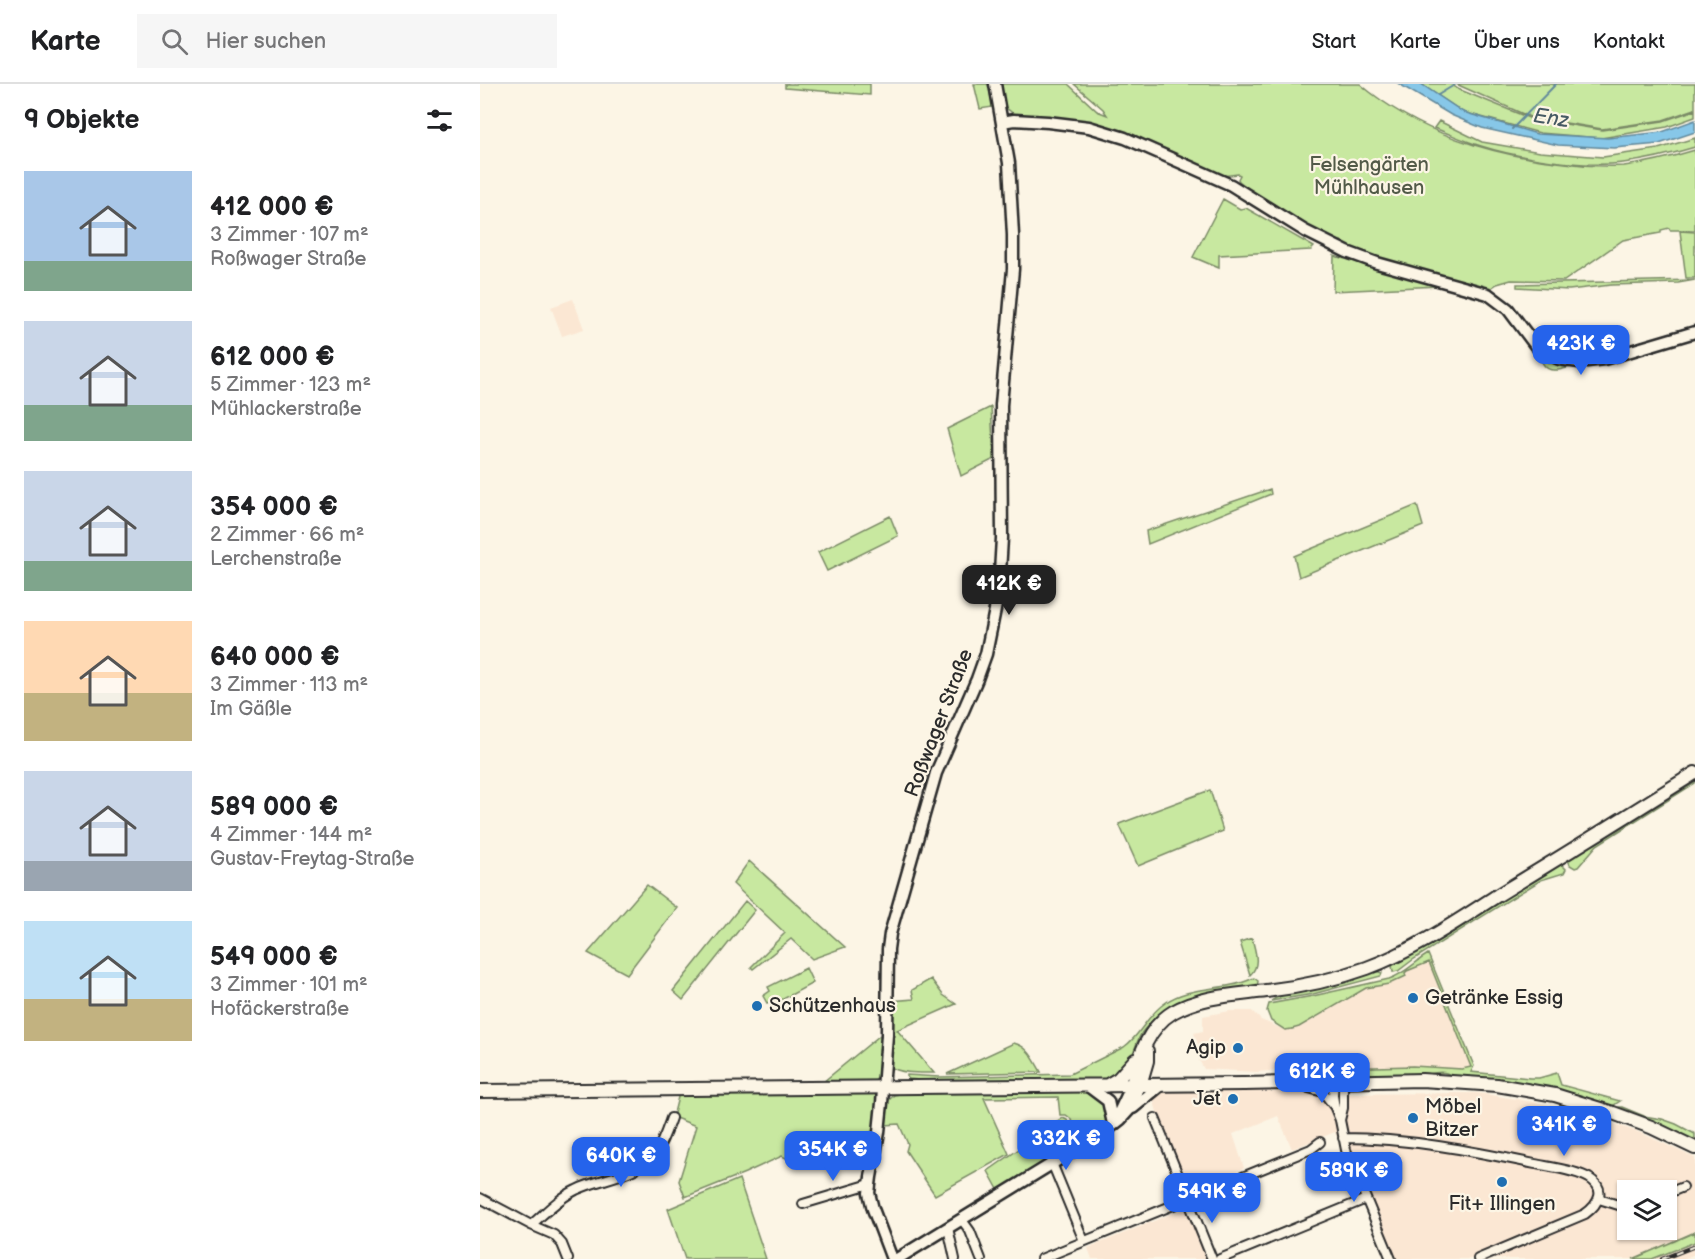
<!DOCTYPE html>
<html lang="de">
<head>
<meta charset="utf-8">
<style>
  :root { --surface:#fff; --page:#f6f6f6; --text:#202124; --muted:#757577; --line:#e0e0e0; --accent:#2563eb }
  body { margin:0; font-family:"Balsamiq Sans",sans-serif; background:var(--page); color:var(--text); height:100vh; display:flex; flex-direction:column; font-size:22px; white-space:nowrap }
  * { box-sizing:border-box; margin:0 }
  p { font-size:20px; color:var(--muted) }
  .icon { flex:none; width:33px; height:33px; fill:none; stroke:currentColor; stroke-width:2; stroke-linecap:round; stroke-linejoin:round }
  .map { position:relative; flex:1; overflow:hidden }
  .sheet { display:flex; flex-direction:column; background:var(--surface); width:480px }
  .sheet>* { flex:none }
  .tools { position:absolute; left:1137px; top:1096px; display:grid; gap:12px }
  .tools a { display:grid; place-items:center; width:60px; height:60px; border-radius:0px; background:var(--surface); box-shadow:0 2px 4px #0004; font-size:30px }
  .price { position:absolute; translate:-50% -51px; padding:0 14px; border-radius:12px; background:var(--accent); color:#fff; font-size:20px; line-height:39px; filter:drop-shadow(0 2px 3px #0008) }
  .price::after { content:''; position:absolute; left:50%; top:36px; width:18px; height:14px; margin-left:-9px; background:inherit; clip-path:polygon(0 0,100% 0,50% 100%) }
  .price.active { background:#222; color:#fff }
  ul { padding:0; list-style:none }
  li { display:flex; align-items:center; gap:18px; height:150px; padding:0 24px }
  li span { display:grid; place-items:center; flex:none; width:168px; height:120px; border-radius:0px; color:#555 }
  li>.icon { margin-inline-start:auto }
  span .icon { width:72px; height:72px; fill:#fffc; stroke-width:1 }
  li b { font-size:26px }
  h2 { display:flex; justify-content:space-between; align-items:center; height:72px; padding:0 24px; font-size:26px }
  header { display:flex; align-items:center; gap:36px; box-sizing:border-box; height:84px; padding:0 30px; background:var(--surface); border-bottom:2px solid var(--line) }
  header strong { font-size:28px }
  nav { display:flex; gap:33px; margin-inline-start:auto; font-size:21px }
  .search { width:420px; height:54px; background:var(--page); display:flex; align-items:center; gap:15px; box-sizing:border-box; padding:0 21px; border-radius:0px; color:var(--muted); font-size:22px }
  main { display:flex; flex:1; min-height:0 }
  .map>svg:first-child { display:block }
  .built { fill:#fbe7d3; fill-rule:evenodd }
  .green { fill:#c8e8a0; stroke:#7a8a66; stroke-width:1.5 }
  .water { fill:#87c7e8; stroke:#62899c; stroke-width:1.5 }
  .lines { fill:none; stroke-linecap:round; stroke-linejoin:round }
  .stream { stroke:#62899c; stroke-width:2 }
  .minor-casing { stroke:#2b2b2b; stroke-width:12 }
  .tertiary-casing { stroke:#2b2b2b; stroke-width:15 }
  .primary-casing { stroke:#2b2b2b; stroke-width:16 }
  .minor { stroke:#fcf5e5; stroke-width:8 }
  .tertiary { stroke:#fcf5e5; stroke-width:10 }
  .primary { stroke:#fcf5e5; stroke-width:12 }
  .rail-casing { stroke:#2b2b2b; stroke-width:4.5 }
  .rail { stroke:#fcf5e5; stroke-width:2; stroke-dasharray:7; stroke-linecap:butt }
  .poi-dot { fill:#1f6fb2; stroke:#fcf5e5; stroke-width:2 }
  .labels { text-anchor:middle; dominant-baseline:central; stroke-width:4.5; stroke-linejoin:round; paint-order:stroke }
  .park-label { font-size:20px; fill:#525a48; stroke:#fcf5e5 }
  .street-label { font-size:20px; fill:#2b2b2b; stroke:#fcf5e5 }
  .poi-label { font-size:20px; fill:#2b2b2b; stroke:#fcf5e5; text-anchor:start }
  .water-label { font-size:21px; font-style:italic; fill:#475a64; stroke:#fcf5e5 }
</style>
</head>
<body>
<header>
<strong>Karte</strong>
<div class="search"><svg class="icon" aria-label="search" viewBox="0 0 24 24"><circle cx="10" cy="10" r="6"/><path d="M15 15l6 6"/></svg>Hier suchen</div>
<nav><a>Start</a><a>Karte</a><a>Über uns</a><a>Kontakt</a></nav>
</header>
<main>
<section class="sheet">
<h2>9 Objekte<svg class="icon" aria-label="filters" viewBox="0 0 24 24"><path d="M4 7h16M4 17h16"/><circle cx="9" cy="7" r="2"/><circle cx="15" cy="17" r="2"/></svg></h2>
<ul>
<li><span style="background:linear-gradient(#a9c7e8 75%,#7fa58c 0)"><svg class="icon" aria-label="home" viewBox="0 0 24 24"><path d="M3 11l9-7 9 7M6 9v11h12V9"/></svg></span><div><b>412 000 €</b><p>3 Zimmer · 107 m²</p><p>Roßwager Straße</p></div></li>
<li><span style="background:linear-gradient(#c9d6e8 70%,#7fa58c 0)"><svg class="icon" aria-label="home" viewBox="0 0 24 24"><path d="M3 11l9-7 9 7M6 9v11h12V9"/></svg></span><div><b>612 000 €</b><p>5 Zimmer · 123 m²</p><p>Mühlackerstraße</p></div></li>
<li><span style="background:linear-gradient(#c9d6e8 75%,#7fa58c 0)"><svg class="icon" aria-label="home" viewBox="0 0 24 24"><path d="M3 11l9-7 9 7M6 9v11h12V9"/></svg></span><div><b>354 000 €</b><p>2 Zimmer · 66 m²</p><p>Lerchenstraße</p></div></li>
<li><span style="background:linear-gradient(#ffd9b3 60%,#c2b280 0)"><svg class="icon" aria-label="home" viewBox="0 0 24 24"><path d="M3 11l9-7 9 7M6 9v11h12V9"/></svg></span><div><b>640 000 €</b><p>3 Zimmer · 113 m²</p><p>Im Gäßle</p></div></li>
<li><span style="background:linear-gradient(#c9d6e8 75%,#9aa5b1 0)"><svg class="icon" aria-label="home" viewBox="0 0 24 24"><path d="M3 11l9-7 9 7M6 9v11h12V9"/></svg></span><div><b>589 000 €</b><p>4 Zimmer · 144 m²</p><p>Gustav-Freytag-Straße</p></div></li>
<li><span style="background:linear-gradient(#bfe0f5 65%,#c2b280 0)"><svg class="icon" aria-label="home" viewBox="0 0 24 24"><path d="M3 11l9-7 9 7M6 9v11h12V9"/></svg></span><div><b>549 000 €</b><p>3 Zimmer · 101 m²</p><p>Hofäckerstraße</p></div></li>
</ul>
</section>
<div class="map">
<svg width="1215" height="1175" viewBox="0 0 1215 1175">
  <rect width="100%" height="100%" fill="#fcf5e5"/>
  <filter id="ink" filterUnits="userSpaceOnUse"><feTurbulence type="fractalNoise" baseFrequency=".0167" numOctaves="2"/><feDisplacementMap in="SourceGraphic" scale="12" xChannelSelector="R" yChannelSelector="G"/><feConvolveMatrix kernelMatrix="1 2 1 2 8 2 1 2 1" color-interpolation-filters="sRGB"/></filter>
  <g filter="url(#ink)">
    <path class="built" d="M93,215l11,30 -22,7 -11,-29z
      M949,878l42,105 -9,2 -49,-3 -102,2 -55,4 -52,-3 -5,-9v-12l-5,-15 9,-2v-15l27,-5h22l9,9 24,10 7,-1 8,-2 66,-39 23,-5 17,-12z
      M777,1007l74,3 147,-1 62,10 54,14 47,16 54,25v74l-62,27h-247l-51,-127 -43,17 -14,-33 -45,18 11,34 -55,23 -30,-73 -7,-22 6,-4zM1148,1107h38v39h-38z
      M708,1123l19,52h-115l-4,-11z
      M1215,1158v12l-12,5h-31z"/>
    <path class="green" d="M305,0h85v11l-85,-7z
      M494,0h14l5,23 -13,2z
      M519,0h69l29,27 10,4 -4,-6 -29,-25h286c57,48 131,72 205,79 20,3 39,4 59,3 24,-3 48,-9 71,-16v80h-25l-1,-2 -8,2v3l-38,7 -59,41 -53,-1 -14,4 -9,6 -119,-34 -29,-11 2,-3 -1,-1 -2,3 -10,-4 -75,-47 -15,-12 -1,-2 2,-4 -2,-1 -16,2 -87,-39 -40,-14 -32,-5 -48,-3 -10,-8z
      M941,0h30l7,5 71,29 73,12 61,-9 32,-11v7l-28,10 -66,11 -61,-5 -77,-21z
      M976,0h239v25l-32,11 -61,9 -72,-12z
      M959,37l43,21 58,10 63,5 55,-8 37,-11v9c-23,7 -48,13 -72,16 -39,5 -104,-5 -142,-17 -16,-5 -31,-12 -47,-18z
      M743,115l17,10 6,-1 68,39 -3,3 -92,5v13l-26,-11z
      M1200,147l15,1v46h-9z
      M854,172l106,28 -1,2 -106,5z
      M1215,196l-17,3 -67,2 -42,5 -52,-3v-3z
      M1055,261l40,21c-29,8 -30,6 -40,-21z
      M511,323l3,52 -33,17 -14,-47z
      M790,405l1,5 -123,50 -2,-13z
      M937,421l6,21 -124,51 -5,-21z
      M410,432l8,20 -71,35 -9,-19z
      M1215,693v6l-98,62 -19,22 -3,1 -5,-3 -2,-6 2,-3z
      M730,706l13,41 -85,35 -19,-42z
      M269,777l96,86 -33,12 -21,-20 -38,30 -2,-2 34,-34 -52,-49z
      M1080,779l6,6 -2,4 -23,7 -127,79 -16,12 -5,1 -1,-7 5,-4z
      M167,801l30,23 -50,66 -39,-21z
      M265,817l10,9 -72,90 -10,-9z
      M772,854c3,13 9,27 -2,37l-10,-33z
      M948,870l46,112 -3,6 59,6h9l18,-5 4,12 59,16 -9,6 -114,-26 -45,-5c-6,-5 -15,-4 -22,-2l-77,1 -13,-7 73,-2 49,3 9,-2 -42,-105 -22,9 -2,2 1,3 -17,8 -23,4 -67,39 -7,2 -7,1 -14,-9 -4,-10 2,-7 44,-8 76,-17c15,-5 26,-17 39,-25z
      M326,884l7,15 -39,21 -2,-3 -5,2 -4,-7 7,-5 -2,-4z
      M896,887l6,2 -1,3 -68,18 -42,7c14,-10 34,-9 50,-13 19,-5 37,-11 55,-17z
      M774,894l4,3 -1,6c-41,6 -86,8 -114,44 -8,10 -11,34 -20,41 -5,4 -12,5 -17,8l-166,2 -31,-3 -2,-2v-2l32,2 131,-3 54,-27c17,-12 22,-31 41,-44 19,-14 44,-13 67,-18 7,-1 15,-4 22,-7z
      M451,895l12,16 13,9 -59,26 37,43c-16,0 -32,1 -46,-7l2,-65 24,-2 -2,-9z
      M404,948l-3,34 -5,14 -4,2h-49z
      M534,959c15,4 20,17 27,29l-94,2z
      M438,1007l169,1 8,2 8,6 4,20 -10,11 -15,9 -12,-22 -4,-3h-6l-2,-18 -74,1 25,56 -74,41 -29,-44 2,-7 -9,-20 -14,1 2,-23 7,-7z
      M392,1008l4,2 2,5 -3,32 -24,6 -10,18 -21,11 -5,-15 -3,-1 -26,8 -4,-2 -37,17 -60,24 -6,-16 17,-55 -23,-9 6,-24z
      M1139,1023h3l22,9 18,3 14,5 19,10v8l-76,-33z
      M583,1034l4,2 12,22 -32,18 -48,31 -11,-20z
      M259,1095l27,80h-81l-17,-50z
      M1215,1148v10l-43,17h-19z"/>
    <path class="water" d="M919,0h22l42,28 74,22 71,4 54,-6 33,-12v12l-36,12 -45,4 -56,-3 -76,-17 -31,-13z"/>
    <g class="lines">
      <path class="stream" d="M958,11l18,-11
        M1032,45l44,-45"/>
      <g class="minor-casing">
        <path id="minor" d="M854,998l-1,13 2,13 5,12 6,30 45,109
          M825,1003l18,5 11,14
          M675,1034l57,141
          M860,1036l3,-12v-26
          M863,1054c64,0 130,13 192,26 15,3 40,6 54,14 18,11 10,26 -4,36l-107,45
          M572,1079l32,78
          M1186,1110l17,-7
          M0,1114l51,27 23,10 8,9 6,15
          M1119,1115l29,9
          M323,1120l67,-20
          M482,1136l8,11 11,28
          M51,1141c14,-12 28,-27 45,-35 26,-13 61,-13 80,-38 7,-10 11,-23 15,-34
          M468,1144l7,31
          M561,1175l270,-110 9,-7
          M740,1175l146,-60"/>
      </g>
      <g class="tertiary-casing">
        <path id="tertiary" d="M522,38l12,-2 34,2 41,5 36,11 68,30 38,17 74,46 42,21 30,11 111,31 20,15 27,36 13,9 11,5 20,3 25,-3 91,-27
          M608,1002l20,15 5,23
          M653,1024l28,-23
          M634,1039l18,-38
          M412,1175l-19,-50 -4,-16 2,-16 8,-45 3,-29 5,-68 1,-86 2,-15 46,-161 41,-94 9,-25 13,-64 3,-52 -1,-133 12,-136v-34l-4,-72 -14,-79
          M417,1175l210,-129 14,-11 9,-10 10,-24"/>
      </g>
      <g class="primary-casing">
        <path id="primary" d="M652,1001c6,-27 16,-58 41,-73 28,-16 62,-17 93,-21 34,-4 68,-11 101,-23 48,-18 89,-46 131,-73 66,-40 132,-81 197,-122
          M660,1001l7,-24v-10
          M626,1002l12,-7 17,-19
          M0,1007l764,-7 178,-4 75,5 58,10 58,18 38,14 44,21"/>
      </g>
      <use href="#minor" class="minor"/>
      <use href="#tertiary" class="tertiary"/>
      <use href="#primary" class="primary"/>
      <g class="rail-casing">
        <path id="rail" d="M1182,1175l33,-13"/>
      </g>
      <use href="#rail" class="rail"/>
    </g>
  </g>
  <g class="poi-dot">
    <circle cx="933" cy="914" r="6"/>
    <circle cx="277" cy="922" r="6"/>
    <circle cx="758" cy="964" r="6"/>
    <circle cx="753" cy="1015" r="6"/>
    <circle cx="933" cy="1034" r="6"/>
    <circle cx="1022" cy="1098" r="6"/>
  </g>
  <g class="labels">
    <g class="park-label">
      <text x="889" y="81">Felsengärten<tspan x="889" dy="23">Mühlhausen</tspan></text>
    </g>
    <g class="street-label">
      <text transform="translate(459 639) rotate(-69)">Roßwager Straße</text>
    </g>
    <g class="poi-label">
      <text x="945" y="914">Getränke Essig</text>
      <text x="289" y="922">Schützenhaus</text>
      <text x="746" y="964" text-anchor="end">Agip</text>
      <text x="741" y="1015" text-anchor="end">Jet</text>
      <text x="945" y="1023">Möbel<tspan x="945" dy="23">Bitzer</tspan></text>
      <text x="1022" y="1120" text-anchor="middle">Fit+ Illingen</text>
    </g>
    <g class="water-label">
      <text transform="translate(1071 34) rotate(9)">Enz</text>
    </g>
  </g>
</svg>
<div class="tools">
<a><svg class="icon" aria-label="layers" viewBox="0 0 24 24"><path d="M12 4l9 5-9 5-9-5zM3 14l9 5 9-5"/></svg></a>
</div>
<b class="price" style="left:1101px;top:292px">423K €</b>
<b class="price active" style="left:529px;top:532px">412K €</b>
<b class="price" style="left:842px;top:1020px">612K €</b>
<b class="price" style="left:1084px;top:1073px">341K €</b>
<b class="price" style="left:586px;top:1087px">332K €</b>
<b class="price" style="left:353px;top:1098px">354K €</b>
<b class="price" style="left:141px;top:1104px">640K €</b>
<b class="price" style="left:874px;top:1119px">589K €</b>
<b class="price" style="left:732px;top:1140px">549K €</b>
</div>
</main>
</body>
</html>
